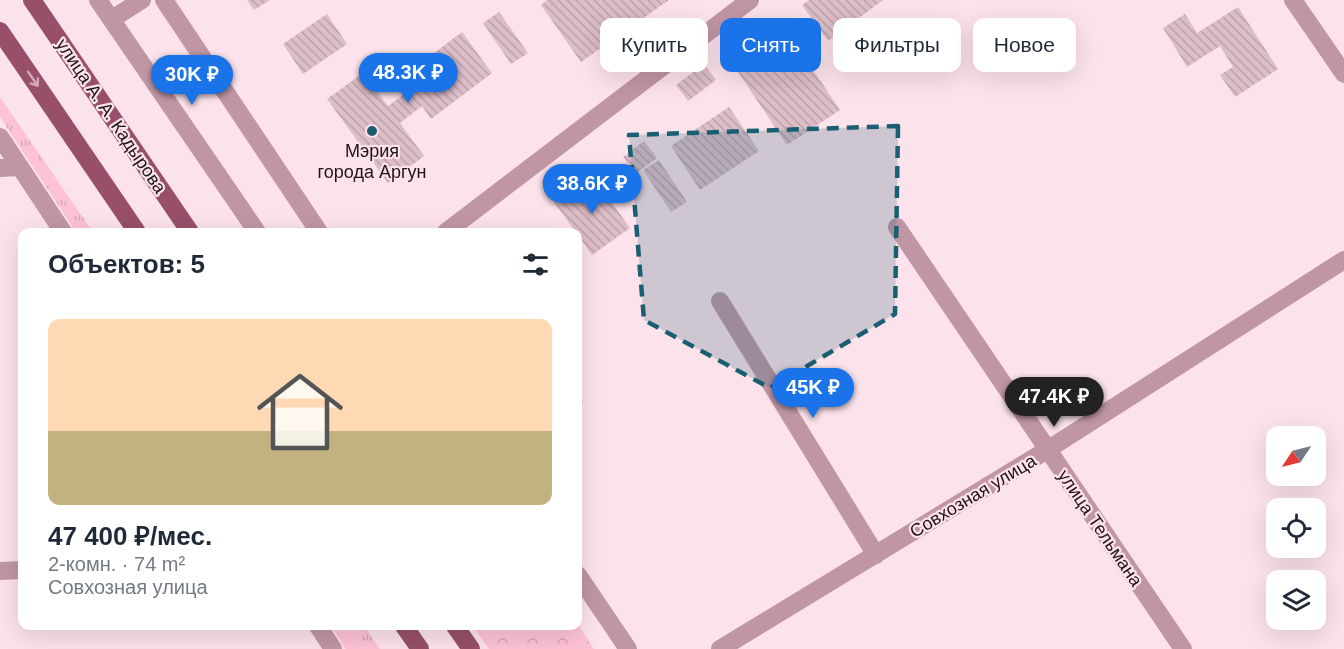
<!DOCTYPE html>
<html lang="ru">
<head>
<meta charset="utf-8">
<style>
  :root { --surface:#fff; --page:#f2f2f3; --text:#1f2937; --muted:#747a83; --line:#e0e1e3; --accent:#1a73e8 }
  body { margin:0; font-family:Arial,sans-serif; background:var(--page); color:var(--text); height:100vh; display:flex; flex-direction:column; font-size:22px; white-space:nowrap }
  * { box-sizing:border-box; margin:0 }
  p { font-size:20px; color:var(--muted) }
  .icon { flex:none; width:33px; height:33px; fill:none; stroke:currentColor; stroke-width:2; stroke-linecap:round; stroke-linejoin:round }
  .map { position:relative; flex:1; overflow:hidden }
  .side { position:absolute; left:18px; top:228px; width:564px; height:402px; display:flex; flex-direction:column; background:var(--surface); border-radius:12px; box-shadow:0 6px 24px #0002 }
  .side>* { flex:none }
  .banner { position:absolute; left:600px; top:18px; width:570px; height:54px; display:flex; gap:12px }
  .needle { width:39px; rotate:235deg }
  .fabs { position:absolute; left:1266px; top:426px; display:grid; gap:12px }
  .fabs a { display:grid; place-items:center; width:60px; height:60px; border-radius:12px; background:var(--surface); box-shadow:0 6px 24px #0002; font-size:30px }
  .price { position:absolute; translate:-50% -51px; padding:0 14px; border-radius:21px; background:var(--accent); color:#fff; font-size:20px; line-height:39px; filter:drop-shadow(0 2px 3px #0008) }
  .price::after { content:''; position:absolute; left:50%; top:36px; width:18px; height:14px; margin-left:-9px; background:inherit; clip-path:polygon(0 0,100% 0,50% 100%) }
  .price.selected { background:#222; color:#fff }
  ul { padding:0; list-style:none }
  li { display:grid; align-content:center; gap:12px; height:318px; padding:0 30px }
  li+li { border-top:2px solid var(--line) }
  li span { display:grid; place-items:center; height:186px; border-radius:12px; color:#555 }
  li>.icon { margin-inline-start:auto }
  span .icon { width:108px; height:108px; fill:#fffc; stroke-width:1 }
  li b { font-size:26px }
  h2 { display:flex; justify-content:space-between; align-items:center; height:72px; padding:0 30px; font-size:26px }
  .pill { padding:0 21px; border-radius:12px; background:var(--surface); box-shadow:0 6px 24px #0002; font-size:21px; line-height:54px }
  .pill.selected { background:var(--accent); color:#fff }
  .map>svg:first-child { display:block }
  .grass { fill:url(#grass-tufts) }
  .park { fill:url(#park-crowns) }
  .building { fill:url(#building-back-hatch) }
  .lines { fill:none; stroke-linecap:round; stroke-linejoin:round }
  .minor { stroke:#c096a4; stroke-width:18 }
  .major { stroke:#974f6a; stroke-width:18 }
  .oneway { stroke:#d4a7b7 }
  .marked { fill:#1a5f71; fill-opacity:0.2; stroke:#1a5f71; stroke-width:4.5; stroke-dasharray:12 8; stroke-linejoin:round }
  .poi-dot { fill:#1a5f71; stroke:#fce2ea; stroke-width:2 }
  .labels { text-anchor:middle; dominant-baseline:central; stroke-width:4.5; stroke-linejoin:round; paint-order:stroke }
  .street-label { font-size:18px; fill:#1f1418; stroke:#fce2ea }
  .poi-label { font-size:18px; fill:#1f1418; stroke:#fce2ea }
</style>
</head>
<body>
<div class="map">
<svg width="1344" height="649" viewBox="0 0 1344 649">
  <defs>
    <pattern id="grass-tufts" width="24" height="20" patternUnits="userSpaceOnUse" patternTransform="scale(1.5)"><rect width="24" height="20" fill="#fec2d6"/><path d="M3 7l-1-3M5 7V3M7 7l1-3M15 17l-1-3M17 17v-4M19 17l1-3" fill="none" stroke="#d9a6b7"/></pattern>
    <pattern id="park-crowns" width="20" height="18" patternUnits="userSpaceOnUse" patternTransform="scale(1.5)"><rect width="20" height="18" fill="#fec2d6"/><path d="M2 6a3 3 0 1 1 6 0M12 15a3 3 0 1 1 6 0" fill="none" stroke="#d9a6b7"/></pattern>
    <pattern id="building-back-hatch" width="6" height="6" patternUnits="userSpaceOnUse" patternTransform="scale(1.5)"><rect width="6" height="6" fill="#ddbdc7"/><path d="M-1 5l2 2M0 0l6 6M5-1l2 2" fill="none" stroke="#bda2aa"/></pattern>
  </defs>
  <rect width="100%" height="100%" fill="#fce2ea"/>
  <path class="grass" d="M0,97l93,135h-17l-76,-115z
    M331,626h33l16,23h-34z"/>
  <path class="park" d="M578,625l16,24h-105l-16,-23z"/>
  <path class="building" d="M247,0h23l-16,10z
    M547,0h122l-88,62 -40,-57z
    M809,0h74l-55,41 -26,-36z
    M1238,7l40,62 -43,28 -15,-22 13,-8 -13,-21 -33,21 -24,-39 22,-14 12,19z
    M499,12l29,41 -17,11 -28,-41z
    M327,14l20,30 -44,30 -20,-30z
    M925,27l13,18 -33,23 -13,-19z
    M462,32l30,41 -61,46 -9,-13 -22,17 24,33 -36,27 -61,-84 36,-26 25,33 22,-16 -9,-12z
    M791,37l49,73 -53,35 -49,-73 17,-12 -5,-9 17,-11 6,9z
    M704,64l12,16 -28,21 -12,-16z
    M729,107l30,44 -59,39 -29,-44z
    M644,141l13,17 -22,16 -12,-17z
    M659,160l28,42 -16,10 -28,-42z
    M592,175l38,53 -38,27 -38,-53z
    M578,393l5,8 -5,4z"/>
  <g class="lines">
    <path class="minor" d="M98,0l159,232
      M164,0l155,232
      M1293,0l51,74
      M112,19l30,-19
      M0,137l63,95
      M0,168l19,-1
      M897,227l286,422
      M446,232l304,-232
      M720,301l156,254
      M0,571l22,-1
      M578,575l50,74
      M318,626l15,23
      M720,649l327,-199 297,-190"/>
    <path class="major" d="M32,0l158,232
      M0,31l137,201
      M404,626l16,23
      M455,626l16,23"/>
  </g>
  <defs><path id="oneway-shaft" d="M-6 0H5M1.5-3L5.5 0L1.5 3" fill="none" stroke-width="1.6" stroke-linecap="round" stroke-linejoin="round" transform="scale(1.5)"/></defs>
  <use class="oneway" href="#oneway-shaft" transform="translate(33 79) rotate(56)"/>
  <path class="marked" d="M898,126l-3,188 -125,74 -126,-68 -15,-185z"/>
  <circle class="poi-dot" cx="372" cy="131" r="6"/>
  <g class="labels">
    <g class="street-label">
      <text transform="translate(111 116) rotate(56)">улица А. А. Кадырова</text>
      <text transform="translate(973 496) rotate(-31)">Совхозная улица</text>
      <text transform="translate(1100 528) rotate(56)">улица Тельмана</text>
    </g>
    <g class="poi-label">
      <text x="372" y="151">Мэрия<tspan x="372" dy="21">города Аргун</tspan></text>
    </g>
  </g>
</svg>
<div class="fabs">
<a><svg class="needle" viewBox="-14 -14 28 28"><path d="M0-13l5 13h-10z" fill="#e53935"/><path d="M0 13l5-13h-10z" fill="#747a83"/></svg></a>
<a><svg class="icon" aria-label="locate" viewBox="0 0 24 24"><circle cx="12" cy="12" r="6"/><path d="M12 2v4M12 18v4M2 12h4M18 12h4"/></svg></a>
<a><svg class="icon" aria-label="layers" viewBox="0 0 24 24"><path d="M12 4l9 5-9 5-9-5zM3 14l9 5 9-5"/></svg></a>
</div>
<b class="price" style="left:408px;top:104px">48.3K ₽</b>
<b class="price" style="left:192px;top:106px">30K ₽</b>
<b class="price" style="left:592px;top:215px">38.6K ₽</b>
<b class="price" style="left:813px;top:419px">45K ₽</b>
<b class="price selected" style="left:1054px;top:428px">47.4K ₽</b>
<div class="banner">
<a class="pill">Купить</a>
<a class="pill selected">Снять</a>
<a class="pill">Фильтры</a>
<a class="pill">Новое</a>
</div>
<section class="side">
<h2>Объектов: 5<svg class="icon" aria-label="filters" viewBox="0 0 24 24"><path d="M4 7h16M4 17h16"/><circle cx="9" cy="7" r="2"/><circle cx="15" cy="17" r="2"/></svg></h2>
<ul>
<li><span style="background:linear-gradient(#ffd9b3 60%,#c2b280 0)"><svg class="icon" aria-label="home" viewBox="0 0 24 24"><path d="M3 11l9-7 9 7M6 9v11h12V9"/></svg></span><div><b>47 400 ₽/мес.</b><p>2-комн. · 74 m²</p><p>Совхозная улица</p></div></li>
</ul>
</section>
</div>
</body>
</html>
